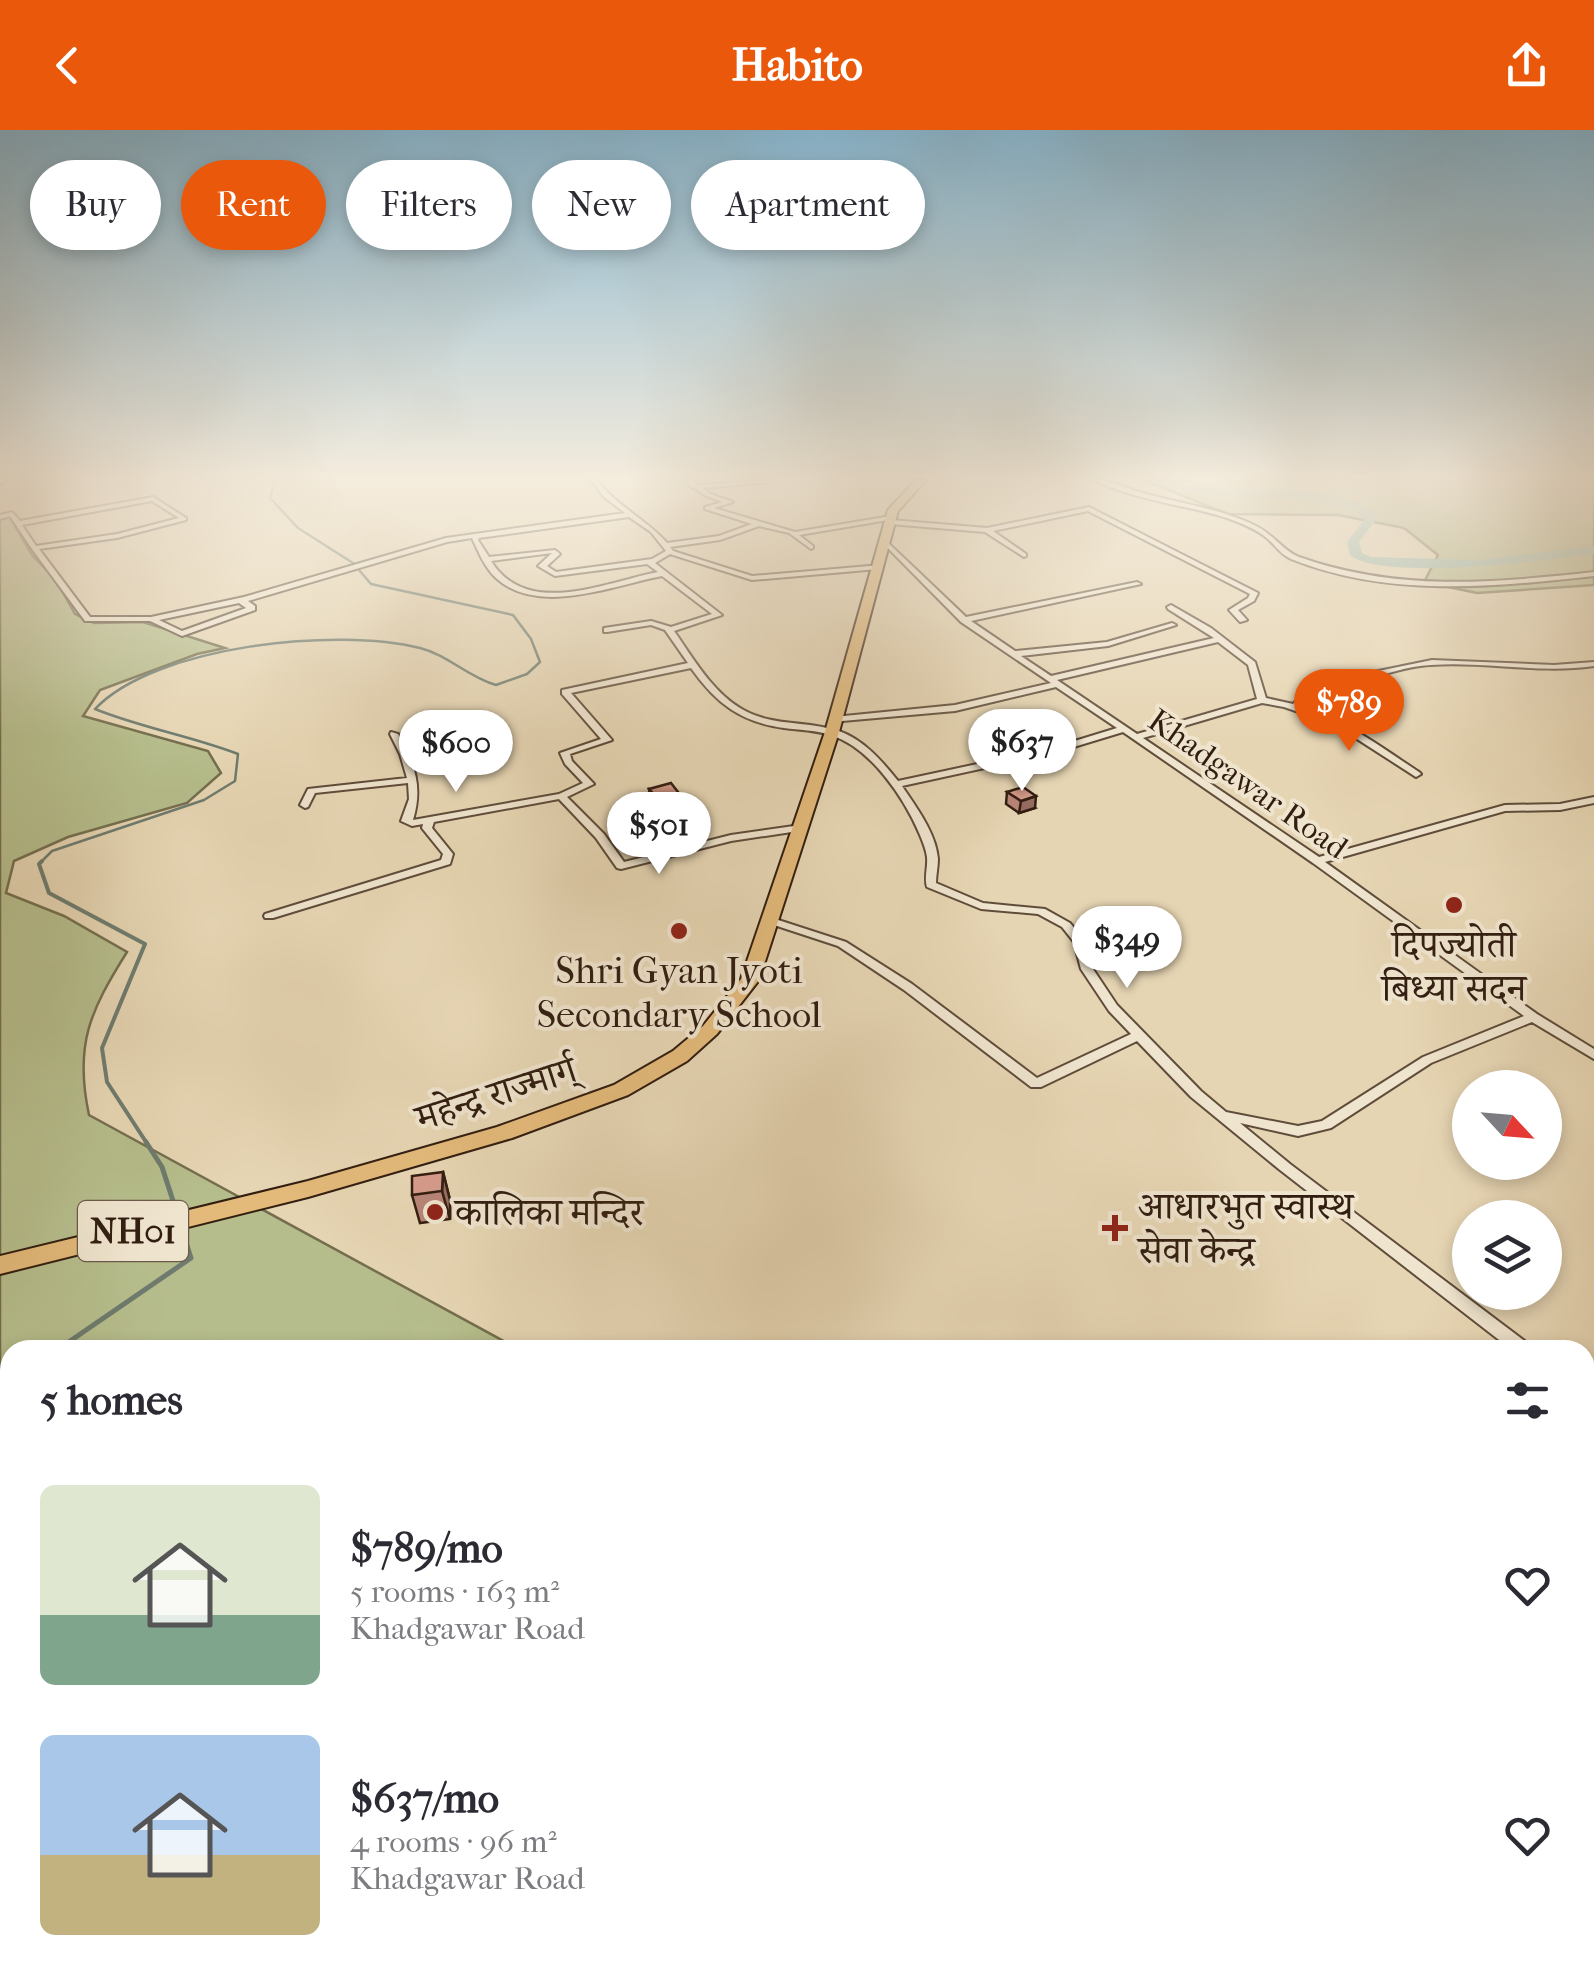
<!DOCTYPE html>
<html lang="en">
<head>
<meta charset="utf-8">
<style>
  :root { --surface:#fff; --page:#f2f2f3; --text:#2b2b33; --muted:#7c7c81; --accent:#ea580c }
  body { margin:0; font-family:"IM FELL French Canon","Noto Serif Devanagari",serif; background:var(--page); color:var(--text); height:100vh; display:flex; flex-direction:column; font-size:38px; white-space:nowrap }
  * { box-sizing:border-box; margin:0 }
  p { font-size:32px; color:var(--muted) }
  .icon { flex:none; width:55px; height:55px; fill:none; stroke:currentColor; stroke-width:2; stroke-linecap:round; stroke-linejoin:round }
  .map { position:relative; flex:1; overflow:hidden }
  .panel { position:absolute; left:0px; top:1210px; width:1595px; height:642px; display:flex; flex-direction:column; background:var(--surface); border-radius:30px 30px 0 0; box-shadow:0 5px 15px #0003 }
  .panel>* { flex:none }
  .banner { position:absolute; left:30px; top:30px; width:1000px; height:90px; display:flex; gap:20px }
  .needle { width:65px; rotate:116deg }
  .tools { position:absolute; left:1452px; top:940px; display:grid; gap:20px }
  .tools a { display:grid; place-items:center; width:110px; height:110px; border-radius:50%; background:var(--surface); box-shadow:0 5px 15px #0003; font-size:50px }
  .price { position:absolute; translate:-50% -85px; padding:0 22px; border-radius:35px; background:#fff; color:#222; font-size:32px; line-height:65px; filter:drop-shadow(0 2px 5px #0008) }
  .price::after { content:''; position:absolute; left:50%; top:60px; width:30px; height:22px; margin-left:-15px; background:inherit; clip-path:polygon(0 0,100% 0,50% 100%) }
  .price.active { background:var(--accent); color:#fff }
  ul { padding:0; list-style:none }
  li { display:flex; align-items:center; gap:30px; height:250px; padding:0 40px }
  li span { display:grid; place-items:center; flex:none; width:280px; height:200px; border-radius:15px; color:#555 }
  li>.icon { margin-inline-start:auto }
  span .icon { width:120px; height:120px; fill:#fffc; stroke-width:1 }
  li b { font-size:42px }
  h2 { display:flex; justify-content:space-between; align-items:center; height:120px; padding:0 40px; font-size:42px }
  .tag { padding:0 35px; border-radius:45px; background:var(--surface); box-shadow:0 5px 15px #0003; font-size:35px; line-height:90px }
  .tag.active { background:var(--accent); color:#fff }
  header { display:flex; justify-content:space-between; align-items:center; height:130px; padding:0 40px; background:var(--accent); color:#fff; font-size:45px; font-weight:700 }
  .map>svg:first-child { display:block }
  .green { fill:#b6bd8c; stroke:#746e4e; stroke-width:2.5 }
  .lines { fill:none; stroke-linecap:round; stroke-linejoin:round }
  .stream-far2 { stroke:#6e7b6e; stroke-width:2.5 }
  .stream-far1 { stroke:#6e7b6e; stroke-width:4 }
  .stream { stroke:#6e7b6e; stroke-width:5 }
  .river { fill:#96b9ac; fill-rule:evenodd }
  .minor-casing { stroke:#5f4c3a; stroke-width:4 }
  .highway-casing { stroke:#321e11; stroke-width:4 }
  .minor { fill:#efe4ce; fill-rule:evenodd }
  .highway { fill:#e3ba7a; fill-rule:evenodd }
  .wall { fill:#b88578; stroke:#321e11; stroke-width:2.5 }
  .shaded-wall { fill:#966c62; stroke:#321e11; stroke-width:2.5 }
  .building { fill:#d69b8c; stroke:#321e11; stroke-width:2.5 }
  .poi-dot { fill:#8f2418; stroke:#efe4ce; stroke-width:4 }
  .labels { text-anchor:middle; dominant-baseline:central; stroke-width:8; stroke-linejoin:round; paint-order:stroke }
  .far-street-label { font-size:32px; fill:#321e11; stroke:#efe4ce }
  .shield { fill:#efe4ce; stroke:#6b594a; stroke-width:2.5 }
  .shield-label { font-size:35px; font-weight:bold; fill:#321e11 }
  .poi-label { font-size:38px; fill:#321e11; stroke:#efe4ce }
  .street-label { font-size:38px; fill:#321e11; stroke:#efe4ce }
</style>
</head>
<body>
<header><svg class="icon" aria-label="back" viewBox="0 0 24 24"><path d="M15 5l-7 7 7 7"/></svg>Habito<svg class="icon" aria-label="share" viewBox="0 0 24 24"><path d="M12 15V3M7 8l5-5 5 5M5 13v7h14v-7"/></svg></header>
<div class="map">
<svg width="1594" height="1851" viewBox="0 0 1594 1851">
  <rect width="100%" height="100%" fill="#e6d5b3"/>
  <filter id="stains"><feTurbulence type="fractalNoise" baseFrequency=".002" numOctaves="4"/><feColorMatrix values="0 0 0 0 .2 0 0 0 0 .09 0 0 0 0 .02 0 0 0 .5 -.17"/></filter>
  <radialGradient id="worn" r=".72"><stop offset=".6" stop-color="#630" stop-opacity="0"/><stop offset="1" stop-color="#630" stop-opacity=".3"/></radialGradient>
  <path class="green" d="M1144,350h450v105l-117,8 -53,-11 14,-27 -34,-27 -66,-13 -110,-1z
    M9,386l23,39 24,25 19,34 19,9 49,-1 82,26 -28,6 -97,36 -17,26 125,35 13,22 -34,30 -119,34 -54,24 -8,32 58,23 63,36c-37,59 -53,93 -38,163l431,235h-510v622h1575v-44l9,5v48h-1594v-1463z"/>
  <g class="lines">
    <path class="stream-far2" d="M39,734l13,-13 152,-51 31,-19 3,-27c-47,-18 -96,-26 -143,-45 61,-64 243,-82 325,-61 28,7 48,29 76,37l31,-11 13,-12 -9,-23 -18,-24 -142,-31 -18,-21 -55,-35 -28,-30 5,-18"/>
    <path class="stream-far1" d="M42,731l-3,3 10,29 96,51 -43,104 5,34 41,63"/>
    <path class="stream" d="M146,1012l16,25 15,46
      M57,1220l134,-92 -10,-31
      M0,1259l10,-7"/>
    <path class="river" d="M1146,350c22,0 42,7 63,8 52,5 120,-6 165,24l2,8 -17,22 3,11 9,4 109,3 114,-14v8c-48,6 -209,28 -244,1l-3,-13 17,-22c-14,-31 -176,-16 -218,-40z"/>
    <g class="minor-casing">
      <path id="minor" d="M0,350h6l-6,5z
        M591,350h6c19,26 49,39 70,63l52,-7 33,-12 -47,-15v-2l18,-5 -17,-6 -10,-7 -4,-1 -7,-8h7l6,5 74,-5 -3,2 -66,6 7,6 23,8 -19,6 81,24 96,-16 3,2 -3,2 96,8 102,-21 169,86 -4,8 -16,9 9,10 -7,2 -11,-12 19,-12 2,-4 -162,-83 -95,20 33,23v2l-2,1 -39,-25 -95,-8 -3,-2 1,-2 -89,15 14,11v2l-2,1 -22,-16 -30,-7 -39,14 -50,7 3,4 79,25 129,-11 1,2 -4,2 -126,11 -82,-26 -15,9 67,52 -48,16c19,27 37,59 66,77 30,19 66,12 99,23 25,9 43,30 59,50l154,-33 65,-20 -61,-41 -101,24 -124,11 -1,-2 4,-3 121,-12 96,-22 -90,-61 -78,-79v-2l2,-1 81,77 171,-35 4,2 -170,37 44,30 92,-9 65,-19 4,2 -68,21 -87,10 30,20 163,-38 -46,-29 -1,-2 4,-2 40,23 44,34 11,36 27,6 14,-15 13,-6 112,-23 122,5 40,-3v4c-55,8 -109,-5 -163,-1 -24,1 -46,10 -69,15 -27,6 -42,4 -62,26 44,13 81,41 119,66l2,2 -5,3 -59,-38 -35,-19 -38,-13 -22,-4 -119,35 176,119 186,-52 55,-1 34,-7v6l-34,7 -55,1 -180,51 212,152 57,35v10l-62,-37 -101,41 -100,65 -33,8 -58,-13 50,41 240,181 2,5h-20l-232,-180 -89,-73 -54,-56 -96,46h-10l-127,-97 -66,-44 -70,-23 -2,-2 6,-3 74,24 66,42 125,94 94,-44 -22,-23 -28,-42 -7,-27 -12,-15 -24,-13 -57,-5 -54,-22c-3,-10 1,-19 0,-30 -1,-7 -4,-15 -7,-22 -15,-36 -50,-89 -90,-100 -15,-5 -31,-5 -46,-7 -44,-6 -68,-25 -93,-60l-120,25 41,47 -42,14 2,7 22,23 -27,13 37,37 20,28 107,-27 70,-10 5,3 -1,2 -74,11 -110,28 -4,-1 -21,-30 -37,-39 -125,23 -2,6 21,26 -3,10 -177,54h-8l-1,-2 1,-2 176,-54 2,-6 -21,-26 1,-4 -11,2 -11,-5 8,-22 -1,-16 -93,10 -7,14 -3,1 -5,-3 8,-16 99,-11 -7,-24 -10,-20 1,-2 7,2c17,31 25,53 15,86l146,-26 24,-11 -18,-19 -5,-11 41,-14 -39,-45v-4l126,-27 -23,-33 -14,-5 -44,7h-3v-4l47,-7 20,6 41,-13 -50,-38c-48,9 -124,41 -166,2 -11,-10 -18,-27 -24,-40l-25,4 -199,59 7,5v4l-73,26 -32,-15h-65l-53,-72 -22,-33 -10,3v-4l12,-3 8,9 133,-24 33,21v2l-69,18 -78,11 51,68h61l93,-20 202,-59 179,-25 -21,-16zM152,371l27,17 -62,16 -81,12 -14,-21zM629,387l22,15 15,19 -14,8 -96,13 -9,-6 13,-12 -5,-4 -66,7 -11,-17 1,-2zM552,423l-14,13 17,10 92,-12 11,8c-52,10 -131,47 -167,-11zM239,473l7,5 -64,23 -23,-11zM1218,512l30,23 9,34 -120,35 -80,-54zM1123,602l190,131 211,153 -101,41 -101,64 -24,5 -72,-14 -25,-21 -84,-86 -24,-36 -8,-28 -15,-18 -25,-14 -62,-6 -47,-20c0,-8 2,-16 2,-24 -2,-26 -22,-52 -36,-73l152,-33z
        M1095,350c17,0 35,10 51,14 37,10 76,15 110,32 17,8 26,24 43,31 99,35 193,26 295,15v4c-101,11 -206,22 -303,-17 -11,-5 -15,-13 -23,-20 -11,-10 -27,-16 -41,-21 -43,-14 -92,-17 -132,-38z
        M1585,1271c9,4 9,15 9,26 -12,-4 -9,-15 -9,-26z"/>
    </g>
    <g class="highway-casing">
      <path id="highway" d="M916,350h10l-28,31 -59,221 -80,248 -42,54 -30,27 -59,34 -116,43 -204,59 -308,77v-18l308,-75 189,-54 117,-42 59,-34 30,-25 38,-47 84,-247 63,-222z"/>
    </g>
    <use href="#minor" class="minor"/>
    <use href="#highway" class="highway"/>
  </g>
  <path class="wall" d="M649,659l36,12 2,25 -20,5 -16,-17z
    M1007,662l28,16 -16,5 -13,-9z
    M443,1042l7,28v19l-30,4 -8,-28z"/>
  <path class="shaded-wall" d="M1036,666l-1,12 -16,5 2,-12z
    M685,671l2,25 -20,5 -2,-25z
    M443,1042l7,28v19l-8,-28z"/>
  <path class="building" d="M671,653l14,18 -20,5 -16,-17z
    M1023,657l13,9 -15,5 -14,-9z
    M443,1042l-1,19 -30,4v-19z"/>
  <linearGradient id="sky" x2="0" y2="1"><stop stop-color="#87b6d0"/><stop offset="0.57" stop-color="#f4ecdd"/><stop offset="1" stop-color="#f4ecdd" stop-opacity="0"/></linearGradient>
  <rect width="1594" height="609" fill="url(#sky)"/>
  <g class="poi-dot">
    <circle cx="1454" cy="775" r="10"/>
    <circle cx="679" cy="801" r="10"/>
    <circle cx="435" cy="1082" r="10"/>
    <path d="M1110 1083h10v10h10v10h-10v10h-10v-10h-10v-10h10z"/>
  </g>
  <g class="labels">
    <g class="far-street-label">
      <text transform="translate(1248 654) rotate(35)">Khadgawar Road</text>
    </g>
    <rect class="shield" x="78" y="1071" width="110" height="60" rx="8"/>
    <g class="shield-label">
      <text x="133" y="1101">NH01</text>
    </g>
    <g class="poi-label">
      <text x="1454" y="814">दिपज्योती<tspan x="1454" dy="44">बिध्या सदन</tspan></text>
      <text x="679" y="840">Shri Gyan Jyoti<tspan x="679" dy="44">Secondary School</tspan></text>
      <text x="1138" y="1076" text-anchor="start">आधारभुत स्वास्थ<tspan x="1138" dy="44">सेवा केन्द्र</tspan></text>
      <text x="455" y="1082" text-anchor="start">कालिका मन्दिर</text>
    </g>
    <g class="street-label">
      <text transform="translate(496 964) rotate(-18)">महेन्द्र राज्मार्ग्</text>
    </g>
  </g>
  <rect width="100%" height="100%" filter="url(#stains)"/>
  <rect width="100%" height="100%" fill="url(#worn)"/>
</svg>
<div class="tools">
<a><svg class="needle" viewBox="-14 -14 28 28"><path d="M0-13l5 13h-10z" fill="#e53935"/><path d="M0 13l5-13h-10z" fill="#7c7c81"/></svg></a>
<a><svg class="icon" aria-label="layers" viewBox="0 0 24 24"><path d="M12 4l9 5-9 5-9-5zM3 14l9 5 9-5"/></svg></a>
</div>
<b class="price active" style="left:1349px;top:624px">$789</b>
<b class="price" style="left:1022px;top:664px">$637</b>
<b class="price" style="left:456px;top:665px">$600</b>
<b class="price" style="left:659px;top:747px">$501</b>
<b class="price" style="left:1127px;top:861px">$349</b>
<div class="banner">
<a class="tag">Buy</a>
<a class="tag active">Rent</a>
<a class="tag">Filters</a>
<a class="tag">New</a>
<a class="tag">Apartment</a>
</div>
<section class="panel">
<h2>5 homes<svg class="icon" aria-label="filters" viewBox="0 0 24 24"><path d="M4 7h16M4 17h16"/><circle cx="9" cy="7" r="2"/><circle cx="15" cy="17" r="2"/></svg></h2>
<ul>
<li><span style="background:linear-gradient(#dfe7d0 65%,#7fa58c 0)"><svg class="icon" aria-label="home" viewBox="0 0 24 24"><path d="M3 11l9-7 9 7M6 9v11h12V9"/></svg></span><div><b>$789/mo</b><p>5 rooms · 163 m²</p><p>Khadgawar Road</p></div><svg class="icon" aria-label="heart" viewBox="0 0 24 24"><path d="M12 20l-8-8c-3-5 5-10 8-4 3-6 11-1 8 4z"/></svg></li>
<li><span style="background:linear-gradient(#a9c7e8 60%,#c2b280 0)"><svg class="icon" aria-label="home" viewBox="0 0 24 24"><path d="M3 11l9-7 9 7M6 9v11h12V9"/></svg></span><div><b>$637/mo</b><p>4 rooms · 96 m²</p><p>Khadgawar Road</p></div><svg class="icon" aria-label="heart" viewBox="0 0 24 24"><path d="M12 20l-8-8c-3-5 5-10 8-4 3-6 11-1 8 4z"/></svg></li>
</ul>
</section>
</div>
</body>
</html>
